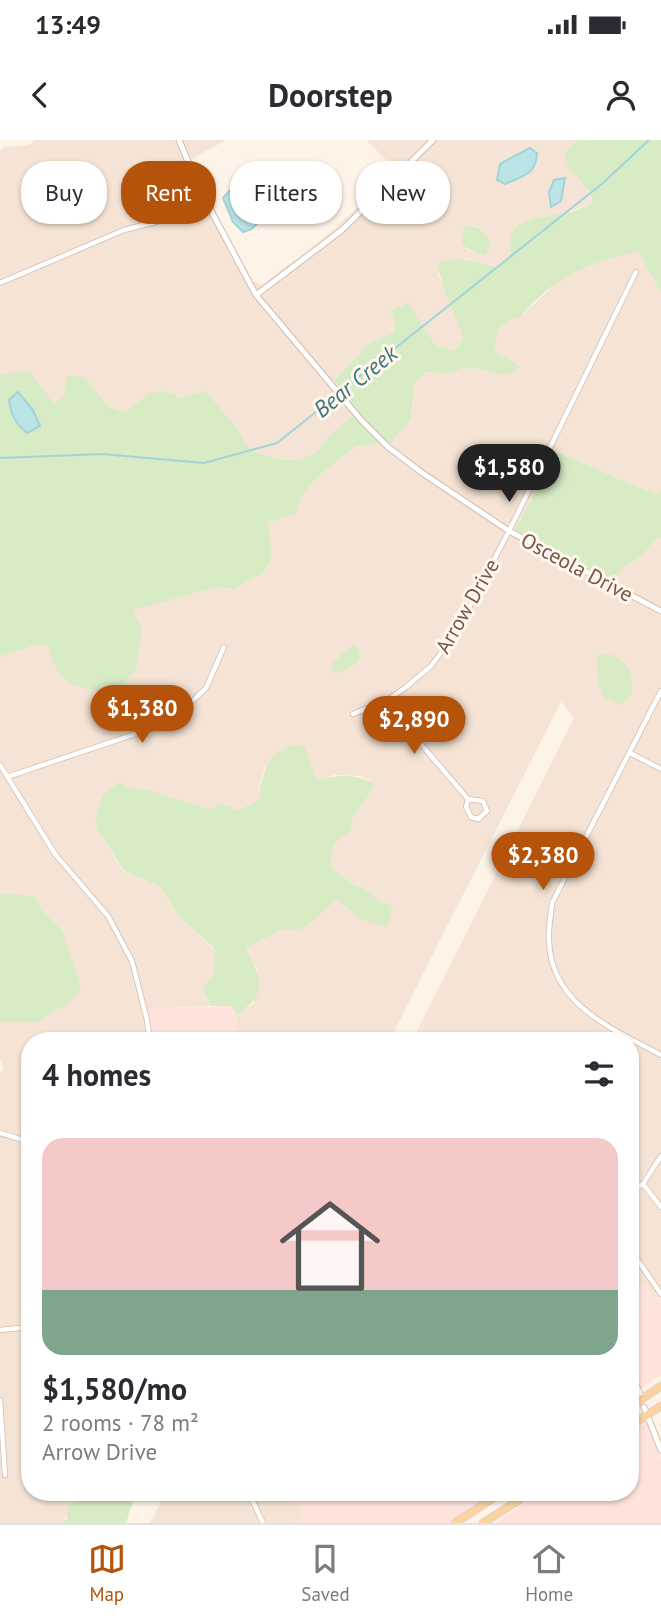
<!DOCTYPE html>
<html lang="en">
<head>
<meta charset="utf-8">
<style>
  :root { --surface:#fff; --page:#f2f2f3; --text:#2b2b33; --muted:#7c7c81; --line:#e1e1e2; --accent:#b45309 }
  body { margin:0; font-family:"PT Sans",sans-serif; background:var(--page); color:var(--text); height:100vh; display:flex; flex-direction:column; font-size:26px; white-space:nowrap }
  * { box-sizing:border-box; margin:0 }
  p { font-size:23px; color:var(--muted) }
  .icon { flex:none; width:38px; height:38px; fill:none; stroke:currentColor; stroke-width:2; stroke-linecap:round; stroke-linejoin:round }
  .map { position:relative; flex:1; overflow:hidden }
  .side { position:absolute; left:21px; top:892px; width:618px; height:469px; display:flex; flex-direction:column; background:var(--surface); border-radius:28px; box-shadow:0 2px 5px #0004 }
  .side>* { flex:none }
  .banner { position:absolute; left:21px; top:21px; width:620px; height:63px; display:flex; gap:14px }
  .price { position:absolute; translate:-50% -60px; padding:0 16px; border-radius:24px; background:var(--accent); color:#fff; font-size:23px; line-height:46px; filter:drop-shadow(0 2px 4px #0008) }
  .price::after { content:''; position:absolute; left:50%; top:42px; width:21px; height:16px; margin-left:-10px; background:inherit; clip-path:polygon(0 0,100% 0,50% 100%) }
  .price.current { background:#222; color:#fff }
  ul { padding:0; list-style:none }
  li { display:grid; align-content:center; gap:14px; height:371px; padding:0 21px }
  li span { display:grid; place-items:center; height:217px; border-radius:21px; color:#555 }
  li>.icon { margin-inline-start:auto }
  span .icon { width:126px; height:126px; fill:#fffc; stroke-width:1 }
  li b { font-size:30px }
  h2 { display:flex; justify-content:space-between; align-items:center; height:84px; padding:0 21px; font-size:30px }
  .chip { padding:0 24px; border-radius:28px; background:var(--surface); box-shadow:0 2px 5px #0004; font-size:24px; line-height:63px }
  .chip.current { background:var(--accent); color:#fff }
  .status { display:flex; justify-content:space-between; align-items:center; height:49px; padding:0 35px; background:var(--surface); direction:ltr }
  .status svg { height:19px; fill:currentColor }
  header { display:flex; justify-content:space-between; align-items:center; height:91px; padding:0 21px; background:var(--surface); font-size:32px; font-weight:700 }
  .menu { display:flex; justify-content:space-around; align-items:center; height:98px; border-top:2px solid var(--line); background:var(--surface); font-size:19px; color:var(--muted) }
  .menu a { display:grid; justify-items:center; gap:4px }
  .menu .current { color:var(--accent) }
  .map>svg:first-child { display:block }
  .residential { fill:#f5e4d5; fill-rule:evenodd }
  .commercial { fill:#fde3db }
  .green { fill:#d7ebc5; fill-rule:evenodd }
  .water { fill:#bbe4e7; stroke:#a1d4d9; stroke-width:2 }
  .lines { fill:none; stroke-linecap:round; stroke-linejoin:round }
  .stream { stroke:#a1d4d9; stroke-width:2 }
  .minor-casing { stroke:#d1bcaf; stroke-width:6 }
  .tertiary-casing { stroke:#d1bcaf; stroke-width:7 }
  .primary-casing { stroke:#dcd3d0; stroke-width:9 }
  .minor { stroke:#fff; stroke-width:4.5 }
  .tertiary { stroke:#fff; stroke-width:5 }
  .primary { stroke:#fcd39f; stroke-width:7 }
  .labels { text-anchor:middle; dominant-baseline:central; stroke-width:6; stroke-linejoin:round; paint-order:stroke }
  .street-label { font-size:21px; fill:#77574a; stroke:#fff7ee }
  .water-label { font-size:23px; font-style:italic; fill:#3d767c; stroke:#fff7ee }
</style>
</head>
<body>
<div class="status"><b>13:49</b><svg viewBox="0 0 49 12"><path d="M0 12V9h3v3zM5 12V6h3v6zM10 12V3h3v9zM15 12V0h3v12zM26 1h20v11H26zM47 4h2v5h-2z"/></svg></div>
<header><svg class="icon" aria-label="back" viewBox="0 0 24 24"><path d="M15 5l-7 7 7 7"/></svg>Doorstep<svg class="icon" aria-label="person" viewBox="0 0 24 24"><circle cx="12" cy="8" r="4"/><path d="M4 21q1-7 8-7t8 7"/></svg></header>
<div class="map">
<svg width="661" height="1383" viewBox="0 0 661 1383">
  <rect width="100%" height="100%" fill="#fdf3e7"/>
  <path class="residential" d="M35,0h141l21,51 55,104 101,120 -23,20 -13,16 -17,9h-19l-24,-7 -11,-9 -10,-18 -31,-35 -23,7 -17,-7 -41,22 -59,-18 -11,9 -54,-29v-224l4,-4 25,-2z
    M182,0h44l-36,20 33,67 -21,-39 -15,-33z
    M366,0h62l-88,87 -83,63 -21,-39 16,30 10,4 62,-47 73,-67z
    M437,0h142l-15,12 9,21 10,8 10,22 -82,31 -2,25 -11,8 -31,-8h-21l-8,15 16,35 9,29 -9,13 -18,-5 -28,-42 -13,18 -1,10 -26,12 -34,37 7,11 -80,-96 83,-64zM466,86h9l9,5 1,25 -19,-7z
    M638,110l23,43v195l-4,7 -100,-43 -43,79 -92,-61 -34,-28 3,-1 20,-22 3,-35 14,-12 19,2 17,-6 24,3 32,-5 -26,-15 1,-14 10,-15 7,-4 8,-1 44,-41 32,-14z
    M381,303l39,32 88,59 153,81v679l-6,5 -9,-16 -16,6v-248h-218l162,-323 -13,-16 -172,339h-155l3,-26 17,-12 4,-31 -12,-24 36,-18h15l39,-30 26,20 31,-14 -14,-5 -12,-11 -16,-7 -19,-15 -1,-21 5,-8 15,-8 1,-11 24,-36 -15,-8 -27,-1 -17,7 -52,-16 -7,25 3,8 -23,11 -17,-5 -12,4 -57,-18 -24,-4 -8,-5 -22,49 25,40 38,16 17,29 37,34 -2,28 -11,10 9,18 -67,3 3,32h-117v452h45l3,7 -16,23h-62v-450l4,-5 -4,-8v-38h38l24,-92 -20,-20 -9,-14 -33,-3v-236l35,-12 13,1 11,27 59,18 18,-21 2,-12 3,-29 -11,-19 88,-23 16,2 30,-17 8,-14 -4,-36 28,-8 5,-16 14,-19 40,-32z
    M661,397v71l-50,-25 13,-17 17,-9 15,-18z
    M166,1353h127l11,24 -13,6h-141z"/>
  <path class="commercial" d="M231,866l6,8 -3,27h-87l-3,-32z
    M647,1142l8,17 6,-5v81l-31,21v-107z
    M646,1282l15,36v65h-166l45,-30h90v-61z
    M293,1353h198l-42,30h-158l13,-6z"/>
  <path class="green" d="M579,0h82v153l-23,-42c-54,14 -80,23 -118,66 -19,2 -25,18 -26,34l26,15 -6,7 -14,1 -22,-5 -14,-1 -17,6 -20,-2 -13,12 -3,35 -20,23h-3l-24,-23 -30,-38 34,-37 26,-12 1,-10 -4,-11 17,-8 28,43 18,5 9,-13c-7,-22 -24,-55 -25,-75 19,-10 40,0 60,4l11,-8 2,-25 9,-10 15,-6 37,-6 21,-9c-6,-25 -26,-27 -29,-51z
    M466,86c15,0 22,7 24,21l-5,9c-17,-7 -30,-9 -19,-30z
    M29,230l25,34 11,-9 2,-19 17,1 25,30 15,6 24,-19 17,-3 17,7 23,-7 31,35 10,18 11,9 24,7h19l17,-9 13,-16 23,-20 28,28 -26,4 -40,32 -14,19 -5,16 -28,8 4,36 -8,14 -30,17 -16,-2 -86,23 10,19 -4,29 -2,12 -18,21c-20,-1 -45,0 -59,-18 -5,-7 -8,-19 -11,-27l-13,-1 -35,12v-282zM19,252l21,33 -13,8c-12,-10 -16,-18 -18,-33z
    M557,312l100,43 4,-7v49l-5,2 -15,18 -17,9 -13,17 -97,-52z
    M353,505l5,2 2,9 -3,7 -20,11 -6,-5 2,-7z
    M603,513c25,4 29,17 29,41l-10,11 -18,-8c-6,-14 -8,-25 -7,-40z
    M293,605h11l13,36c22,-7 38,-7 59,3l-24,36 -1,11c-21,13 -20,12 -19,37l19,15 16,7 12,11 14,5 -7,21 -24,-7 -26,-20 -29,26 -10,4h-15l-36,18c15,31 24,44 -9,67l-6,-9h-20l-9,-18 11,-11 2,-28 -37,-33 -17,-29 -37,-16 -26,-40 -3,-12 8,-24 17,-13 8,5 24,4 57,18 12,-5 17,6 23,-11c-4,-9 0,-13 2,-22 5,-19 12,-24 30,-32z
    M0,753l33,3 9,14 20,20 19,58 -10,13 -33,21h-38z
    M75,1353h61l-10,30h-64l5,-4 1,-12 10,-7z"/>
  <path class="water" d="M530,8l7,5c-1,22 -14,23 -32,31l-8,-4 3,-16z
    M272,24l7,3 12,35 -29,16 -10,11 -9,3 -10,-10 -10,-24c14,-16 28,-29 49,-34z
    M565,38l-4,23 -10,6 -2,-15 5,-12z
    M18,252l15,18 7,16 -13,7c-12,-10 -16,-18 -18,-33z"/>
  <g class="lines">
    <path class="stream" d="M340,252l263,-209 46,-43
      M0,318l102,-4 102,9 73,-20 59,-47"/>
    <g class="minor-casing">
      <path id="minor" d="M0,143l124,-53 35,-9 47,-20
        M661,551l-109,212c-1,12 -4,26 -3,38 2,64 64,88 112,114
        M389,559l20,31 59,69 15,2 4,10 -9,8 -7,-2 -5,-10 2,-8
        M353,574l36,-15 17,-12 25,-21 24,-32 54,-103 127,-259
        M630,613l31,16
        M0,625l55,89 53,62 24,45 15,59 3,21
        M7,637l152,-51 25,-17 22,-21 18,-41
        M0,993l30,9
        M643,1044l18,23
        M630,1052l13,-8 18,-28
        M630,1109l31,45
        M0,1190l30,-3
        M630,1230l12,28
        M0,1260l5,75
        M249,1353l14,30"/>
    </g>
    <g class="tertiary-casing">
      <path id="tertiary" d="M179,0l21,50 56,105 106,126 26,26 33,25 88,59 152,80
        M256,155l86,-65 91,-90
        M644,1267l17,43"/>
    </g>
    <g class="primary-casing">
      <path id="primary" d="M630,1267l31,-21
        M630,1286l31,-20
        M455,1383l46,-30
        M483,1383l47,-30"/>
    </g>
    <use href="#minor" class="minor"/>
    <use href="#tertiary" class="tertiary"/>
    <use href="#primary" class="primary"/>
  </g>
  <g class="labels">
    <g class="street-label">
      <text transform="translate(577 427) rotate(28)">Osceola Drive</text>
      <text transform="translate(467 466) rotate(-60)">Arrow Drive</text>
    </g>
    <g class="water-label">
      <text transform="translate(355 241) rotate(-39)">Bear Creek</text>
    </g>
  </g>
</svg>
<b class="price current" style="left:509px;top:364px">$1,580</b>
<b class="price" style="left:142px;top:605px">$1,380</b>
<b class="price" style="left:414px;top:616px">$2,890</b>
<b class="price" style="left:543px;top:752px">$2,380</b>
<div class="banner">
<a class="chip">Buy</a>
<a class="chip current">Rent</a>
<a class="chip">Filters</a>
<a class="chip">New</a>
</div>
<section class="side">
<h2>4 homes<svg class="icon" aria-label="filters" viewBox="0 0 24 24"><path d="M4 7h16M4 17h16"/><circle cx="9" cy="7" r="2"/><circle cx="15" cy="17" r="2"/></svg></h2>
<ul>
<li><span style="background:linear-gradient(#f6c9c9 70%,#7fa58c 0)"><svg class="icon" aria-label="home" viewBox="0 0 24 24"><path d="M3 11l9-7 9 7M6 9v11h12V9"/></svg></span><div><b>$1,580/mo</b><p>2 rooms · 78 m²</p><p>Arrow Drive</p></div></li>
</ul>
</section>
</div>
<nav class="menu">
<a class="current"><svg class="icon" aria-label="map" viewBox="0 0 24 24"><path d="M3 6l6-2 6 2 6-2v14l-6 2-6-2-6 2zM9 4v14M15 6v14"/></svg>Map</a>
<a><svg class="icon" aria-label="saved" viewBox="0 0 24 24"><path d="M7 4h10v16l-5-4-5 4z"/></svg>Saved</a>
<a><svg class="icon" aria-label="home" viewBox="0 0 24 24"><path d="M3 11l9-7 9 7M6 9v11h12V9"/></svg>Home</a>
</nav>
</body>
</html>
